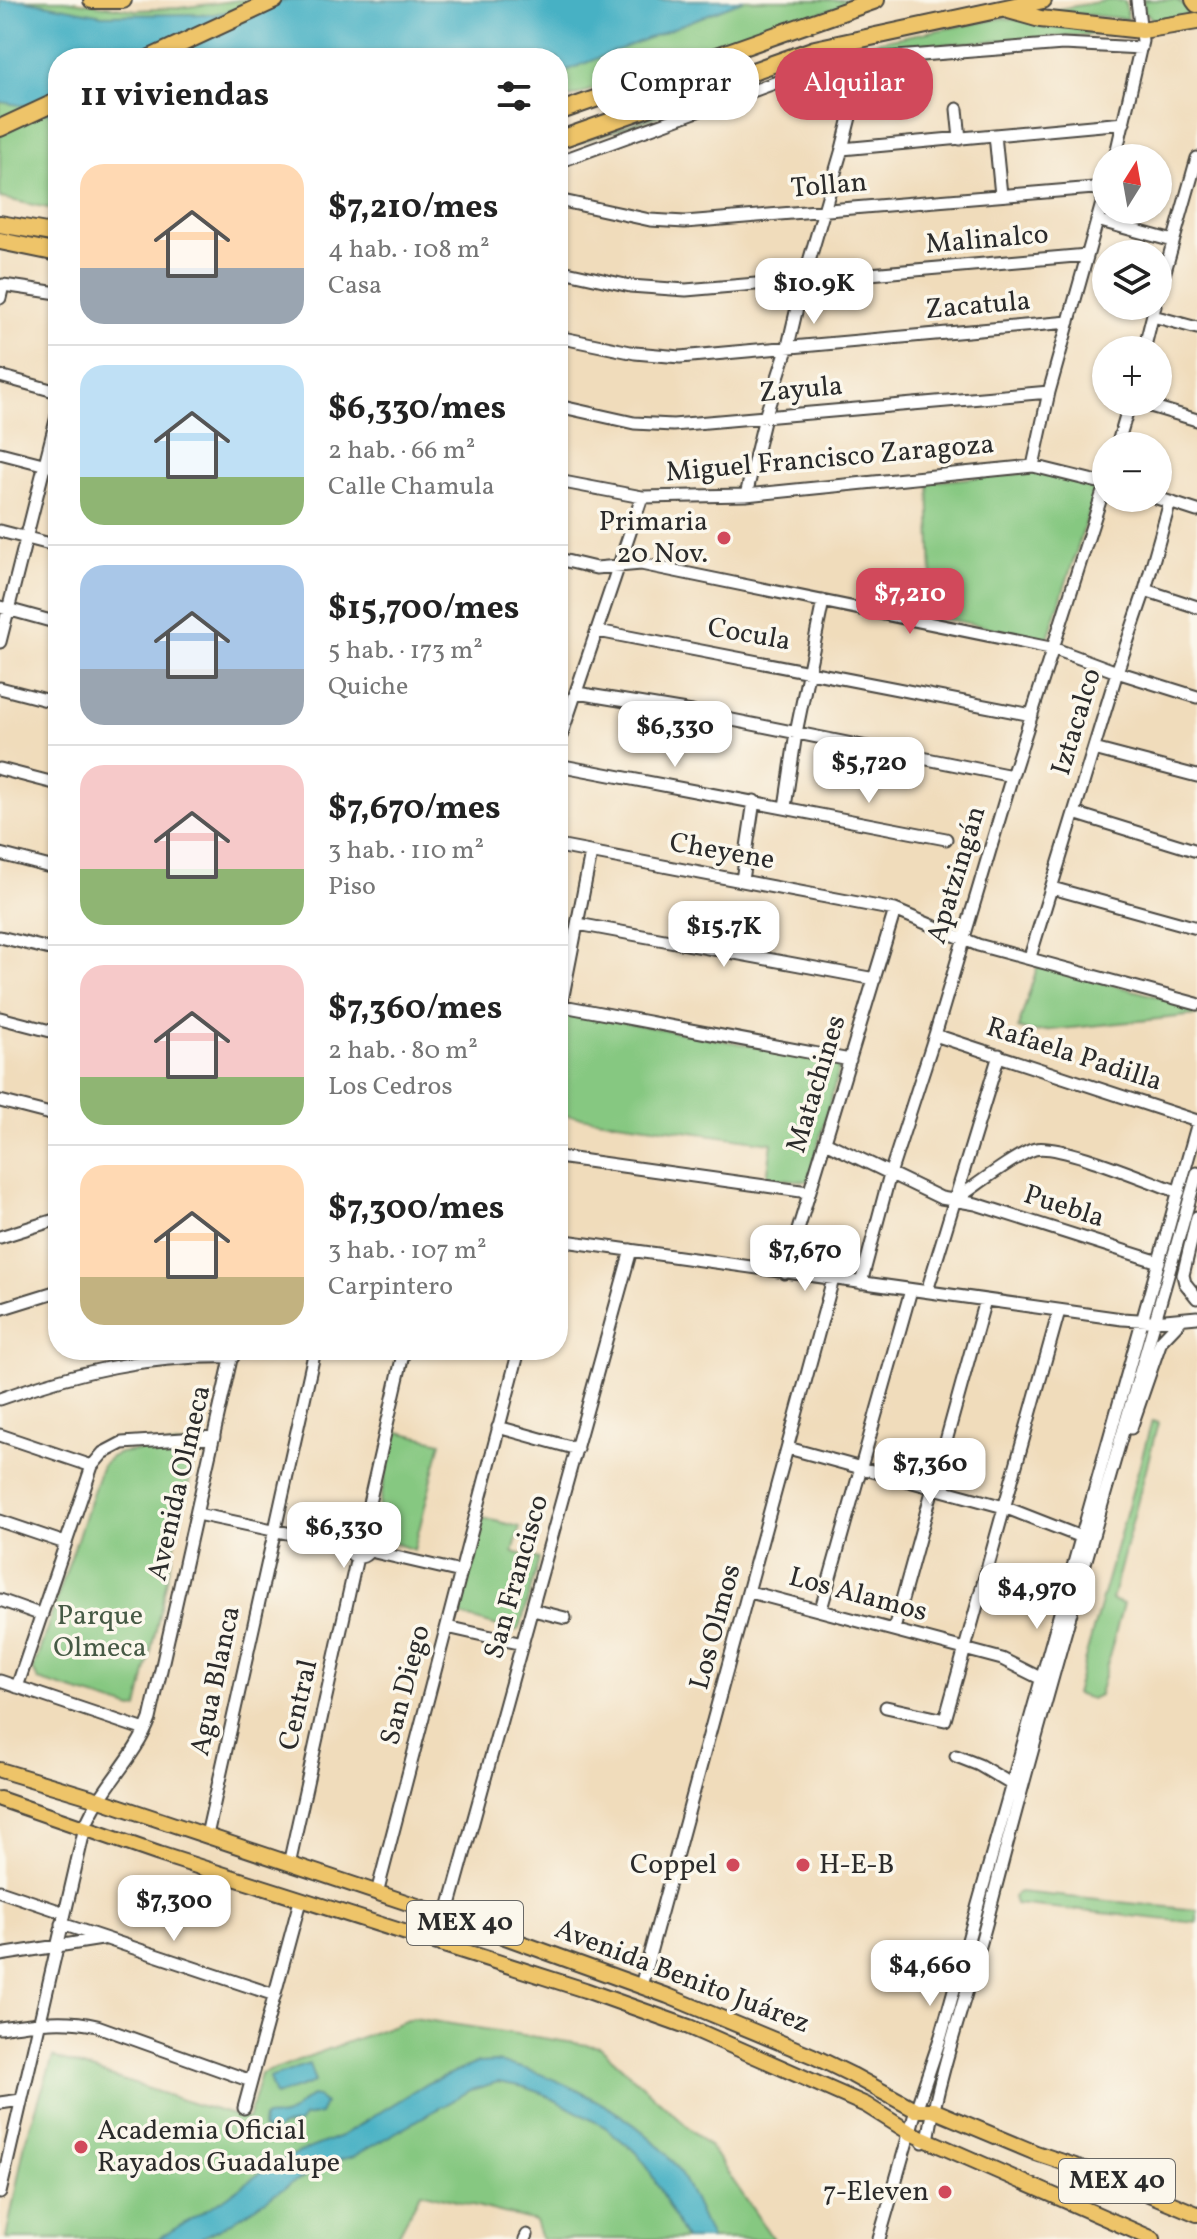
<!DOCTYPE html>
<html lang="es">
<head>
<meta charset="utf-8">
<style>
  :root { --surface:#fff; --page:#f6f6f6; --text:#222; --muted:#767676; --line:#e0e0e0; --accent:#d1495b }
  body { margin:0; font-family:Vollkorn,serif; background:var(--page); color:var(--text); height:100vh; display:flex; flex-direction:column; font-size:30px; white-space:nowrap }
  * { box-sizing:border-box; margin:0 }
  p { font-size:26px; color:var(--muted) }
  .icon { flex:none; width:44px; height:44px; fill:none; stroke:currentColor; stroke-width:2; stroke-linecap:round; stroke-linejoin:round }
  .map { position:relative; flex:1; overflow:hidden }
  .details { position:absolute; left:48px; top:48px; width:520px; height:1312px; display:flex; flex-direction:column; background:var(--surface); border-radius:32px; box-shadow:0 2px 6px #0004 }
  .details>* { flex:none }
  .hud { position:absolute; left:592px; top:48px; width:484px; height:72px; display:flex; gap:16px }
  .needle { width:52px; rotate:11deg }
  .fabs { position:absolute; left:1092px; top:144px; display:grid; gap:16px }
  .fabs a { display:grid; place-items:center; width:80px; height:80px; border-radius:50%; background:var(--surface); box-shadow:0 2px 6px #0004; font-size:40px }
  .price { position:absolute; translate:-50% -68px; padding:0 18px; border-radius:16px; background:#fff; color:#222; font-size:26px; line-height:52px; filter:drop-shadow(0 2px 4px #0008) }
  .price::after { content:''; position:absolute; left:50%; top:48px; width:24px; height:18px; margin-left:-12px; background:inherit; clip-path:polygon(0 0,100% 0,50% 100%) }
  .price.current { background:var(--accent); color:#fff }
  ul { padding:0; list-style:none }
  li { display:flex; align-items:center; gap:24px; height:200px; padding:0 32px }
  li+li { border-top:2px solid var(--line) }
  li span { display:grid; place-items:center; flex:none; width:224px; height:160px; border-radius:24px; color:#555 }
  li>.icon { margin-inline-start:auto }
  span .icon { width:96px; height:96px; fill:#fffc; stroke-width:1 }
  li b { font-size:34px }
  h2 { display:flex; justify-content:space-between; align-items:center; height:96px; padding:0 32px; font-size:34px }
  .pill { padding:0 28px; border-radius:32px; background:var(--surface); box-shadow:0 2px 6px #0004; font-size:28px; line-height:72px }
  .pill.current { background:var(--accent); color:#fff }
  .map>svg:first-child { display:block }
  .green { fill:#86c881; stroke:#587a56; stroke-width:2 }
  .water { fill:#46b1c4; stroke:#386e78; stroke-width:2 }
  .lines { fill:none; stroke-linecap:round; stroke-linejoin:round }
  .minor-casing { stroke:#494641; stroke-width:15 }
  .major-casing { stroke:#494641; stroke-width:18 }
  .highway-casing { stroke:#494641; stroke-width:20 }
  .minor { stroke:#fff; stroke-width:11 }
  .major { stroke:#eec469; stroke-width:14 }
  .highway { stroke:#eec469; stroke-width:16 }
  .poi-dot { fill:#d1495b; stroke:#fbf7ec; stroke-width:3 }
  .labels { text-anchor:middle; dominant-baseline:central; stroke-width:7; stroke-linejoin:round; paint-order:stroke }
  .shield { fill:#fbf7ec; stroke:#696865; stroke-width:2 }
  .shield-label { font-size:26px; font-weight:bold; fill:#2b2b2b }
  .street-label { font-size:28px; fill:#2b2b2b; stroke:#fbf7ec }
  .poi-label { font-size:28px; fill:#2b2b2b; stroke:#fbf7ec; text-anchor:end }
  .park-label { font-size:28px; fill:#465a45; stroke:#fbf7ec }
</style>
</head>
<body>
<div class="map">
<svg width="1197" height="2239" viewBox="0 0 1197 2239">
  <rect width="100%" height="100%" fill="#fbf7ec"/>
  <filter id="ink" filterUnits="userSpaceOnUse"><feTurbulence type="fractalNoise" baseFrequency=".0125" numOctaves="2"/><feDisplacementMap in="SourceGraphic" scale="16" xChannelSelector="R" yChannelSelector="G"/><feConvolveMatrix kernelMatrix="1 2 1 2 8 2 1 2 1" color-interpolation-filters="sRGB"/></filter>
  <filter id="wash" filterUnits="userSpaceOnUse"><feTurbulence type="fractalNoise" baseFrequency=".006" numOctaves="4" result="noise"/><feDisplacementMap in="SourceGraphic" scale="32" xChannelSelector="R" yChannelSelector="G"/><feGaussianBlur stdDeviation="1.8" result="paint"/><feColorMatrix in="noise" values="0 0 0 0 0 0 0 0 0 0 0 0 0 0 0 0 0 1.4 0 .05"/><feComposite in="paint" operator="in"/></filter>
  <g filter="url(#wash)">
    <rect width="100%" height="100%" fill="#f0dcbb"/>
    <path class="green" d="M0,0h65l71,10 43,-2 61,-8h619l-301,101v-43h-500v152l-58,-12z
      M1109,0l16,1 3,18 -80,-8z
      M1143,0h33l21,11v3l-44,6 -9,-10z
      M1003,18l128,14 -274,18 -299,100 273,-100z
      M1037,472l60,16 -48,147 -4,4 -112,-23 -4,-134z
      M1038,965l159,42v8l-165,17 -14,-4z
      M558,1010l283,52 -33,119 -41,-3 5,-35 -214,-29z
      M1152,1421l6,2 -46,177 11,4 -24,91 -8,4 -16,-5z
      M395,1431l46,11 -27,108 -29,-10 -10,-16z
      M195,1443l1,9 -58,256 -5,1 -95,-29 -5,-10 69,-205 9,-8 9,-4z
      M483,1518l37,9 -7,25 26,7 -19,69 -5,3 -53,-15 -3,-5z
      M1019,1892l178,18v13l-182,-19 -2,-7z
      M413,2018l187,29 110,100 63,92h-232l-6,-18 -114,-29 -25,47c-31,0 -59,-8 -89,0h-301l19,-97 28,-85 141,47 54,15 13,-45z"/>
    <path class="water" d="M0,0h23l79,15 112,-1 76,-14h454l-186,74v-16h-500v58l-26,-9 -32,-5z
      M495,2062c54,8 138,52 173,94 16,18 33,60 43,83h-26l-38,-73 -10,-13 -32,-26 -63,-34 -18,-6 -26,-5 -27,8 -117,66 -21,6 -41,21 -60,39 -33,17h-41l64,-39 47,-33 26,-13 46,-18 87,-53 49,-20z
      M309,2064l6,18 -40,14 -6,-18z
      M311,2096l7,1 7,7 -5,10 -16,3 -6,7 -16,2 -11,7 -9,-5 1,-10c8,-3 13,0 20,-2 13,-3 17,-14 28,-20z"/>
  </g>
  <g filter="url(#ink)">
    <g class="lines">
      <g class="minor-casing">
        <path id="minor" d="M957,109l3,30
          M995,135l6,60
          M842,149l282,-26
          M1115,158l27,-117 -5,-41
          M558,162l274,-100 231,-18 78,4
          M558,200l92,20 35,2 421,-35
          M1097,220l76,21
          M558,270l72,16 56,4 401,-35
          M1158,296l39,-138
          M0,298l3,-13 55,8
          M1153,316l44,12
          M558,337l77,16 45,4 389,-35
          M1144,350l11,-44
          M0,376l58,16
          M1137,402l60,18
          M558,406l76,17 39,2 376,-33
          M1117,446l13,-44
          M0,453l58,15
          M1033,466l16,-74 57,-203
          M558,481l84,16 104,-2 287,-29 73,18
          M746,495l19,-78 23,-71 15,-64 39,-133 23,-91
          M1157,498l40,13
          M0,531l58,15
          M558,559l38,9 45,-4 414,85 62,23 80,25
          M1145,590l52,17
          M0,607l58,16
          M598,631l434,84
          M0,642l58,-230
          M0,688l58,15
          M577,693l115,19 320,64
          M558,745l84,-248
          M1094,749l103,27
          M558,765l388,74
          M0,769l58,15
          M785,807l11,-74 27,-132
          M1074,813l123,38
          M558,846l337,64 83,35 219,59
          M0,854l58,15
          M742,880l12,-79
          M1052,888l145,40
          M578,924l297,55
          M0,937l58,14
          M1030,957l87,-285 28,-82 25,-88
          M558,1005l292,55
          M561,1006l30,-153
          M0,1018l58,15
          M935,1035l262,86
          M0,1101l58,15
          M825,1142l116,56 35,6 183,58
          M558,1157l250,35
          M955,1200c18,-12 63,-47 80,-51 25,-6 115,33 144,43
          M1197,1217l-14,58 2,8 12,15
          M0,1237l58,-18
          M558,1240l564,79 33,2 42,-4
          M785,1273l110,-363
          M861,1283l29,-109 45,-139 77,-259 94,-294
          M927,1291l72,-236
          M0,1309l58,-18
          M0,1399c77,-28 150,-44 233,-42
          M498,1427l79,22
          M1131,1428l30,-87 20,-21
          M0,1435l92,31
          M788,1448l216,59 77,30
          M197,1514l151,32
          M0,1521l65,22
          M362,1534l42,-184
          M348 1546a11 11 0 1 1 22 0a11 11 0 1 1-22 0Z
          M370,1551l91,21
          M750,1592l252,67 40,20
          M0,1600l42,15
          M821,1609l90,-319
          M533,1610l32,8
          M447,1627l76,17
          M894,1629l91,-329
          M0,1681l145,49
          M17,1687l75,-221 11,-13 19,-10 92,-6
          M886,1707l59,13 114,-409
          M956,1756l23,9 32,19
          M207,1835l108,-485
          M289,1864l68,-307
          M0,1891l65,22
          M377,1893l142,-543
          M447,1916l184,-666
          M62,1924l213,71
          M0,1955l102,-16
          M641,1986l192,-707
          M0,2028c34,-5 63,-10 97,-2l154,55
          M0,2103l21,-3
          M244,2108l56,-207
          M923,2142l5,-2c13,-77 42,-152 61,-227 64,-249 139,-494 208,-740
          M0,2193l85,-366c16,-40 50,-68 65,-108l83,-369
          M525,2239l2,-4
          M879,2239l37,-129 25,-74 256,-910"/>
      </g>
      <g class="major-casing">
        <path id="major" d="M0,1770l97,29 350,117 221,80 145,60 39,19 64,35h17l103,43 69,23 92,38
          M0,1799l159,55 426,136 104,37 177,78 43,27 244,107"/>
      </g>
      <g class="highway-casing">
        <path id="highway" d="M92,0h31
          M1194,0l3,4
          M1005,9l35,10 102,11 55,-9
          M150,58l125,-58
          M558,112l318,-112
          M0,128l58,-27
          M558,140l257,-91 228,-49
          M0,224l58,10
          M0,241l58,12"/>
      </g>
      <use href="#minor" class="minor"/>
      <use href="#major" class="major"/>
      <use href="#highway" class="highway"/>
    </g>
  </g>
  <g class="poi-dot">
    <circle cx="724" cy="538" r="8"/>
    <circle cx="733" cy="1865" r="8"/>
    <circle cx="803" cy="1865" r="8"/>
    <circle cx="81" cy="2147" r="8"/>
    <circle cx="945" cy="2192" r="8"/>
  </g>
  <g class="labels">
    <g class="shield">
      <rect x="407" y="1901" width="116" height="44" rx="6"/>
      <rect x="1059" y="2159" width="116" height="44" rx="6"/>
    </g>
    <g class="shield-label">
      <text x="465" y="1923">MEX 40</text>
      <text x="1117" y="2181">MEX 40</text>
    </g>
    <g class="street-label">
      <text transform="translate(829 186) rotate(-5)">Tollan</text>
      <text transform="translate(987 240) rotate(-5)">Malinalco</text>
      <text transform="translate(978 306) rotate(-5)">Zacatula</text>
      <text transform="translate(801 390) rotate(-5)">Zayula</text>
      <text transform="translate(830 459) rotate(-5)">Miguel Francisco Zaragoza</text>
      <text transform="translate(749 635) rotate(10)">Cocula</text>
      <text transform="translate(1077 722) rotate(-73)">Iztacalco</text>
      <text transform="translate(722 852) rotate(10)">Cheyene</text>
      <text transform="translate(957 875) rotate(-73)">Apatzingán</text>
      <text transform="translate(1074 1055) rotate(18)">Rafaela Padilla</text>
      <text transform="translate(817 1084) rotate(-73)">Matachines</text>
      <text transform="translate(1064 1207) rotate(18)">Puebla</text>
      <text transform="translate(180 1483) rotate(-77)">Avenida Olmeca</text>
      <text transform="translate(517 1577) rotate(-74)">San Francisco</text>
      <text transform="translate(858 1595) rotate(15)">Los Alamos</text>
      <text transform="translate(716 1627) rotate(-75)">Los Olmos</text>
      <text transform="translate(216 1681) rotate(-78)">Agua Blanca</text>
      <text transform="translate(406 1685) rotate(-75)">San Diego</text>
      <text transform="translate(299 1705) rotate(-77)">Central</text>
      <text transform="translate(682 1977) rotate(21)">Avenida Benito Juárez</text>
    </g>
    <g class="poi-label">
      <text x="708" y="522">Primaria<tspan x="708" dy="32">20 Nov.</tspan></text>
      <text x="717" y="1865">Coppel</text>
      <text x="819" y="1865" text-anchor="start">H-E-B</text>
      <text x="97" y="2131" text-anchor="start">Academia Oficial<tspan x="97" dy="32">Rayados Guadalupe</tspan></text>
      <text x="929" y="2192">7-Eleven</text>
    </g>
    <g class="park-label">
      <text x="100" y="1616">Parque<tspan x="100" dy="32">Olmeca</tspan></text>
    </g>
  </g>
</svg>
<div class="fabs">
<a><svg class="needle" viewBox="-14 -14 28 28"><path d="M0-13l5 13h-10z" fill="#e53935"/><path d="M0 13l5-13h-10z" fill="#767676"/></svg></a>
<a><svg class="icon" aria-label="layers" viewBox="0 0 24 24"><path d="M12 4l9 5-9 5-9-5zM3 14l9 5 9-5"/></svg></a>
<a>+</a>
<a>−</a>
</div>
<b class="price" style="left:814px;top:326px">$10.9K</b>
<b class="price current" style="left:910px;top:636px">$7,210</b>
<b class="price" style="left:675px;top:769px">$6,330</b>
<b class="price" style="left:869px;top:805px">$5,720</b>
<b class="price" style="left:724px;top:969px">$15.7K</b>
<b class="price" style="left:805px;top:1293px">$7,670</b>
<b class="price" style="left:930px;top:1506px">$7,360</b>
<b class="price" style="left:344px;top:1570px">$6,330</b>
<b class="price" style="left:1037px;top:1631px">$4,970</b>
<b class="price" style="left:174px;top:1943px">$7,300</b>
<b class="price" style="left:930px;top:2008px">$4,660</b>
<div class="hud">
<a class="pill">Comprar</a>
<a class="pill current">Alquilar</a>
</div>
<section class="details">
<h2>11 viviendas<svg class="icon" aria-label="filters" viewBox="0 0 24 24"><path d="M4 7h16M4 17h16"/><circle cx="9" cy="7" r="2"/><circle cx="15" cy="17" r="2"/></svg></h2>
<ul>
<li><span style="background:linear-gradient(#ffd9b3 65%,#9aa5b1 0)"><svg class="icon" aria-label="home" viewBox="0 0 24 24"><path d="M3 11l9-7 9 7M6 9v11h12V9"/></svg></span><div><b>$7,210/mes</b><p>4 hab. · 108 m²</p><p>Casa</p></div></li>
<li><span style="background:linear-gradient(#bfe0f5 70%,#8fb573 0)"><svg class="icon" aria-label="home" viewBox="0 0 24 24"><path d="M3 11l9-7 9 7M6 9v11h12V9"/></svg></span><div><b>$6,330/mes</b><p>2 hab. · 66 m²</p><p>Calle Chamula</p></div></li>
<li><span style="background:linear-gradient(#a9c7e8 65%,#9aa5b1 0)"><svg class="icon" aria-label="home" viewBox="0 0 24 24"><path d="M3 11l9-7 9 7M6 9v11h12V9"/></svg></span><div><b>$15,700/mes</b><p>5 hab. · 173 m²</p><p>Quiche</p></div></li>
<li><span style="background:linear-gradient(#f6c9c9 65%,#8fb573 0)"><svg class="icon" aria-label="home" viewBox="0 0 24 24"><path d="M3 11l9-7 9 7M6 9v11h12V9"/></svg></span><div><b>$7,670/mes</b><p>3 hab. · 110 m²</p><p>Piso</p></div></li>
<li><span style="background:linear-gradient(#f6c9c9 70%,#8fb573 0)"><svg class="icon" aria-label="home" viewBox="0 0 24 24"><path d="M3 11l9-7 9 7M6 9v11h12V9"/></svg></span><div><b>$7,360/mes</b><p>2 hab. · 80 m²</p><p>Los Cedros</p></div></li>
<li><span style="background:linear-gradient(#ffd9b3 70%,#c2b280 0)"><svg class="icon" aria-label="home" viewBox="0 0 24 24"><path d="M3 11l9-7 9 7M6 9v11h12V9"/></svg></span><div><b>$7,300/mes</b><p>3 hab. · 107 m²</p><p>Carpintero</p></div></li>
</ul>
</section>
</div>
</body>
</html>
